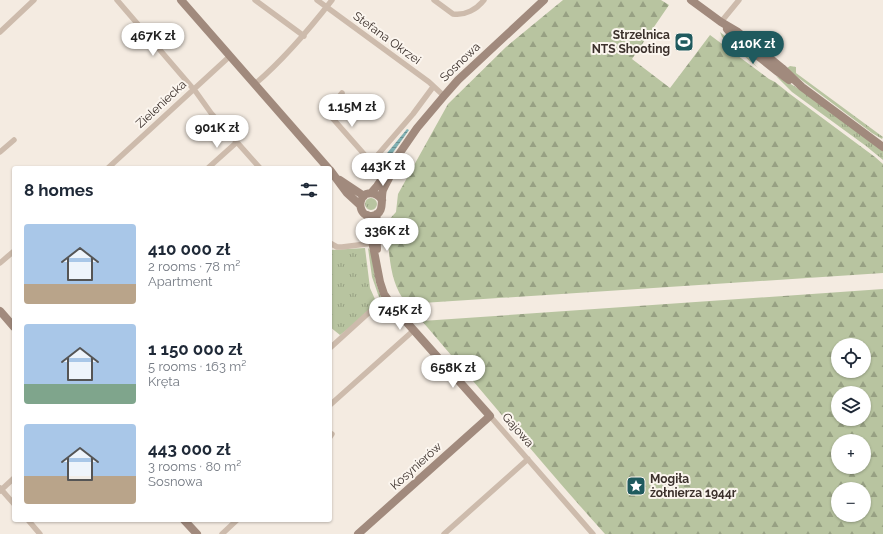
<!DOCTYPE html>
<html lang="en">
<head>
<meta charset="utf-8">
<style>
  :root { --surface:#fff; --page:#f2f2f3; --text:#1f2937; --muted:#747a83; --accent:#1f5a5e }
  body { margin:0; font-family:Raleway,sans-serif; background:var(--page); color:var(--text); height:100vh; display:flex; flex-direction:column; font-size:15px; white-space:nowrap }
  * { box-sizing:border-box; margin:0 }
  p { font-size:13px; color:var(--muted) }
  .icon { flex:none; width:22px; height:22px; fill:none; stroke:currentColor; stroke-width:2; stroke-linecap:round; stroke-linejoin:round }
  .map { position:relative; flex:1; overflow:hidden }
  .details { position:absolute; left:12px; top:166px; width:320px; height:356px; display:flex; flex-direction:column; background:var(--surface); border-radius:4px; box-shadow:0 1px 3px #0004 }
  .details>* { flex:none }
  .buttons { position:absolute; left:831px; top:338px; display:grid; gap:8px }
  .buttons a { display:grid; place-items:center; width:40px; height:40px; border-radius:50%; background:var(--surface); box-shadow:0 1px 3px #0004; font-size:20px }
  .price { position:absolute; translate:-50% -34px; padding:0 9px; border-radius:14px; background:#fff; color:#222; font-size:13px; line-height:26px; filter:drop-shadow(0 1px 2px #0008) }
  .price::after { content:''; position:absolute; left:50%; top:24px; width:12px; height:9px; margin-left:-6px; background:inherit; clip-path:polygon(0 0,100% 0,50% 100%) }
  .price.active { background:var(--accent); color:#fff }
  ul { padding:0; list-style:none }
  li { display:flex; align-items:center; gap:12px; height:100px; padding:0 12px }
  li span { display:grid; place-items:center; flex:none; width:112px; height:80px; border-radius:4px; color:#555 }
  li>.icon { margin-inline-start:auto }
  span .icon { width:48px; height:48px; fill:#fffc; stroke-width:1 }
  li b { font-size:17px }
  h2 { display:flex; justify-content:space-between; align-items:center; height:48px; padding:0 12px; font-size:17px }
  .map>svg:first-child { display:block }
  .grass { fill:url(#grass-tufts) }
  .forest { fill:url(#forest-firs); fill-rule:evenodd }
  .water { fill:url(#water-rules) }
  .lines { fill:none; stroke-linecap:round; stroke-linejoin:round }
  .street { stroke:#cdbbac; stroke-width:5.5 }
  .secondary { stroke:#a18a7d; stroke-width:8 }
  .labels { text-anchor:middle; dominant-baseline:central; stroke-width:4; stroke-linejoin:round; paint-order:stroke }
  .poi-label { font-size:12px; font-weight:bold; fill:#3b302b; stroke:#fbf5ee; text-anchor:end }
  .street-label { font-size:12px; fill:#3b302b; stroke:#fbf5ee }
</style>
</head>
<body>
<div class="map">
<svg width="883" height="534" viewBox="0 0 883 534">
  <defs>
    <pattern id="grass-tufts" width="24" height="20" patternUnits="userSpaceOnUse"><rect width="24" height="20" fill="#b8c4a0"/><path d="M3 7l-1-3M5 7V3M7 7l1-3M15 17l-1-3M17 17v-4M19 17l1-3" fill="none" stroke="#97a083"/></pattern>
    <pattern id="forest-firs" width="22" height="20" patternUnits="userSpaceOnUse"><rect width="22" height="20" fill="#b8c4a0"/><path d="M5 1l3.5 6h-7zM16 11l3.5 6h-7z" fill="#97a083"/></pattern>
    <pattern id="water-rules" width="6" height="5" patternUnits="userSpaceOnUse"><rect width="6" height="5" fill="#7fb0b2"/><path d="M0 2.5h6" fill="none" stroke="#699091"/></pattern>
  </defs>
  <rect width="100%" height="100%" fill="#f4ebe1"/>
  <path class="grass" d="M720,32l15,12 23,24 -36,-31z
    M790,66l6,1v6l87,64 -1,2 -10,-6 -84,-63 -1,-2z
    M776,76c21,10 39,24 57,38 17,12 34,24 50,37v9l-17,-14 -74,-54z
    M365 204a6 6 0 1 1 12 0a6 6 0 1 1-12 0Z
    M365,248l5,40 8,18 -38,29 -10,-8v-77z
    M368,248l3,3 5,32 6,16 -2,1 -8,-23z"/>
  <path class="forest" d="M563,0h98l8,5 -37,54 38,29 40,-53 59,44 6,3 15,12 85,63 8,7v109l-476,31c-19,-22 -18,-55 -20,-82l9,-10 2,-18 50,-90 58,-57z
    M883,289v245h-278c-63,-70 -122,-142 -183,-213zM838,345h26v26h-26zM838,393h26v26h-26zM838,441h26v26h-26zM838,489h26v26h-26z"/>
  <path class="water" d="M407,129l2,1 -32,45 -4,-5z"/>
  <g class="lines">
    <path class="street" d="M117,0l79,92 15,21 49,55
      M255,0l49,36
      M317,0l112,82 15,14
      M434,0l19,14c12,2 24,-5 31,-14
      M721,22l18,-22
      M0,32l34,-32
      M255,84c29,-25 53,-53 77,-84
      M342,93l-15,19 44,50
      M0,152l14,-12
      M108,168l122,-112
      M208,168l29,-26
      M363,174l1,-6 11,-10 38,-44 20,-27
      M330,243l7,4h5l32,-4
      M0,263l14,-12
      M330,348l44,-40 14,-8
      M330,405l84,-75
      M490,416l103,118
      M330,437l2,-3
      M0,488l14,16
      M0,491l14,-13
      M28,520l12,14
      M222,534l15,-14
      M444,534l84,-75"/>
    <path class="secondary" d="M181,0l147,168
      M691,0l30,22 17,10 44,36 20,19 81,60
      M727,29l7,8 44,35 11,8
      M330,170l17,23 13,12
      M340,180l24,16
      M371,193l6,-7 40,-58 27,-32 14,-16 86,-80
      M382,200c-4,-6 -9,-8 -16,-6 -9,6 -7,23 6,22 14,-2 8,-17 11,-26 3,-7 7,-13 10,-20
      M377,249l-1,-28 1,-7
      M0,311l14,16
      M184,520l13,14
      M358,534l132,-118 -96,-108 -10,-14 -4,-12 -13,-67"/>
  </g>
  <defs>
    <g id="stadium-square" transform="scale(1)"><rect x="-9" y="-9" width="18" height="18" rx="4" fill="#1f5a5e" stroke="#fbf5ee"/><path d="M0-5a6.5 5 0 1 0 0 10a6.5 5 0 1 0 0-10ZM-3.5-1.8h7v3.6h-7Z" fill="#fff"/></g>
    <g id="sight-square" transform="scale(1)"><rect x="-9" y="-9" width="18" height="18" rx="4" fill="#1f5a5e" stroke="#fbf5ee"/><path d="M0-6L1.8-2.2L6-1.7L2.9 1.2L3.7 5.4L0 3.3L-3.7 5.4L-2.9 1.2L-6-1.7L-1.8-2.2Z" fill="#fff"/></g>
  </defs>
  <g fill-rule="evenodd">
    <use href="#stadium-square" x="684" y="42"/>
    <use href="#sight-square" x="636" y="486"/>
  </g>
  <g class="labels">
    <g class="poi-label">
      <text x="670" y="35">Strzelnica<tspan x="670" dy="14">NTS Shooting</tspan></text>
      <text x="650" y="479" text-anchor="start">Mogiła<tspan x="650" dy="14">żołnierza 1944r</tspan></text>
    </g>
    <g class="street-label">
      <text transform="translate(387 38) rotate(36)">Stefana Okrzei</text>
      <text transform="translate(460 62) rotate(-44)">Sosnowa</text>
      <text transform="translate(161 104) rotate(-43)">Zieleniecka</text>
      <text transform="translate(518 430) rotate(49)">Gajowa</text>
      <text transform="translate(416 466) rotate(-42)">Kosynierów</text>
    </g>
  </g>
</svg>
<div class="buttons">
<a><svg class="icon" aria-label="locate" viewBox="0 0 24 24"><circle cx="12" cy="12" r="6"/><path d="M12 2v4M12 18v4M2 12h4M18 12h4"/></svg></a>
<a><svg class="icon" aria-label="layers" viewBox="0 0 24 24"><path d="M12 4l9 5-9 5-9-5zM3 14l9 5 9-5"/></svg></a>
<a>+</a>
<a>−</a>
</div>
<b class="price" style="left:153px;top:57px">467K zł</b>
<b class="price active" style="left:753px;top:65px">410K zł</b>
<b class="price" style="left:352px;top:128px">1.15M zł</b>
<b class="price" style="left:217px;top:149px">901K zł</b>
<b class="price" style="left:383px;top:187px">443K zł</b>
<b class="price" style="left:387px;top:252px">336K zł</b>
<b class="price" style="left:400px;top:331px">745K zł</b>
<b class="price" style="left:453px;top:389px">658K zł</b>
<section class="details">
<h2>8 homes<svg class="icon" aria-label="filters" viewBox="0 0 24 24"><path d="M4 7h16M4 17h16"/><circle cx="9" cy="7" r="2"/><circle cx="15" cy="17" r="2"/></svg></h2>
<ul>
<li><span style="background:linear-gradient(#a9c7e8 75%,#b9a48a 0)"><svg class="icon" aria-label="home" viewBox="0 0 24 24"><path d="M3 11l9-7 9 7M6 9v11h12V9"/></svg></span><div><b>410 000 zł</b><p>2 rooms · 78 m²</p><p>Apartment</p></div></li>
<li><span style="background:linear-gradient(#a9c7e8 75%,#7fa58c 0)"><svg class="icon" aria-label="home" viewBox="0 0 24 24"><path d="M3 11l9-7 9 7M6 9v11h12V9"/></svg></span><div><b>1 150 000 zł</b><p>5 rooms · 163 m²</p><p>Kręta</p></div></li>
<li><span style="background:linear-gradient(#a9c7e8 65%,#b9a48a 0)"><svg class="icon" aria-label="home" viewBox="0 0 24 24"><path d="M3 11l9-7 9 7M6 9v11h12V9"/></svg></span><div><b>443 000 zł</b><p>3 rooms · 80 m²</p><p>Sosnowa</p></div></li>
</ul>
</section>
</div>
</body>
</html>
